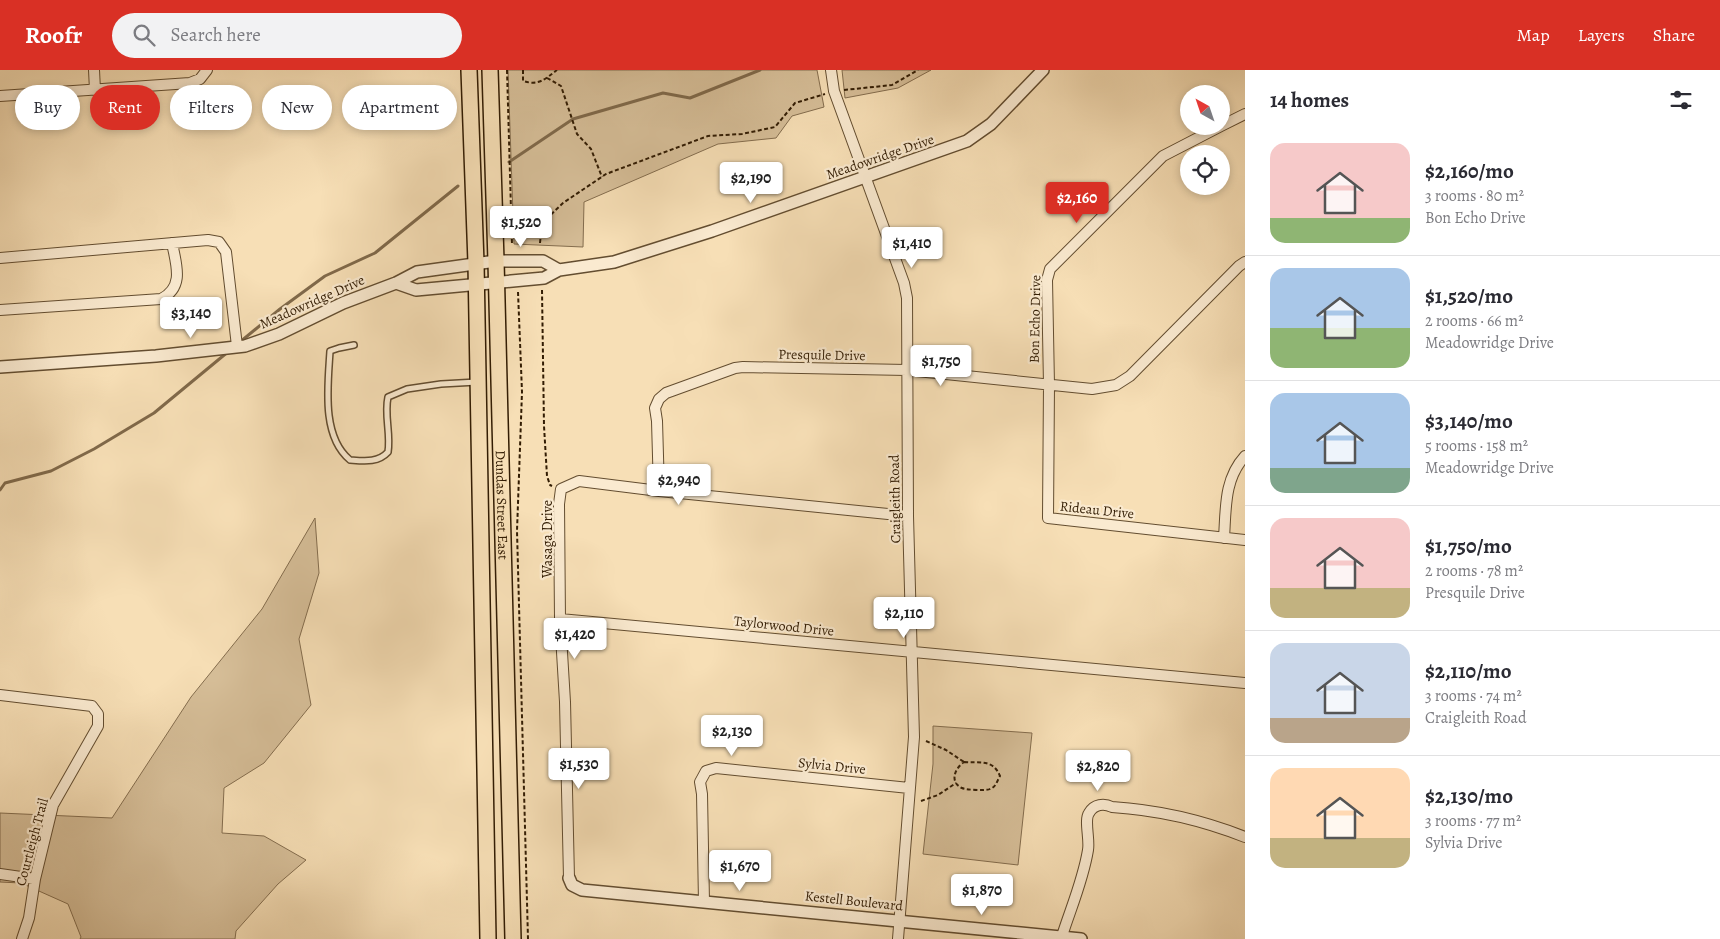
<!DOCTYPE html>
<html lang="en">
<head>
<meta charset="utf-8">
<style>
  :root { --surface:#fff; --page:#f2f2f3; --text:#2b2b33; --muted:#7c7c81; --line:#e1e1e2; --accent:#d93025 }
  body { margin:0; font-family:Alegreya,serif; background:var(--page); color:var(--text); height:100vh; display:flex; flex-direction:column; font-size:19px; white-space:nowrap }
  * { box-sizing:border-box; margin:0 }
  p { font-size:16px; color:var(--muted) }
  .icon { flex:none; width:28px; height:28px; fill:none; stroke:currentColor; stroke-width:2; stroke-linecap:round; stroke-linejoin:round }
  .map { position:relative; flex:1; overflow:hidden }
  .sheet { display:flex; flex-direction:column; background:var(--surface); width:475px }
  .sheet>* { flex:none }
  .guide { position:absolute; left:15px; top:15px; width:475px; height:45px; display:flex; gap:10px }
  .needle { width:32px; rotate:320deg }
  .tools { position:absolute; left:1180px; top:15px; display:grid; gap:10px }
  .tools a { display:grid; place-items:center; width:50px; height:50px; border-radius:50%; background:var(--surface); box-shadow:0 2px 8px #0003; font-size:25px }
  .price { position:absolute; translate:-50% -42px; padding:0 11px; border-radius:5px; background:#fff; color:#222; font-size:16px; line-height:32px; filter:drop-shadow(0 1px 2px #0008) }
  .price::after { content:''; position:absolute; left:50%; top:30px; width:15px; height:11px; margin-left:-8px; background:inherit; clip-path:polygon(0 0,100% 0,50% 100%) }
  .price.current { background:var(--accent); color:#fff }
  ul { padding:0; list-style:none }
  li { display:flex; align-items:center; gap:15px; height:125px; padding:0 25px }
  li+li { border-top:1px solid var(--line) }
  li span { display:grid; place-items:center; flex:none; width:140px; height:100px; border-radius:15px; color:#555 }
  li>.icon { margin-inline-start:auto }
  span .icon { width:60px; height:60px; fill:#fffc; stroke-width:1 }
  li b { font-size:21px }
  h2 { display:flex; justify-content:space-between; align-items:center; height:60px; padding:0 25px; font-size:21px }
  .pill { padding:0 18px; border-radius:22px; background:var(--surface); box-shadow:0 2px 8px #0003; font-size:18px; line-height:45px }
  .pill.current { background:var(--accent); color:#fff }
  header { display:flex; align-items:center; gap:30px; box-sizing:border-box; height:70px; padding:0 25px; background:var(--accent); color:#fff }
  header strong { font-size:24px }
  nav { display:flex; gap:28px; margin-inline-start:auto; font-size:18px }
  .search { width:350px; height:45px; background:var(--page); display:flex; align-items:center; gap:12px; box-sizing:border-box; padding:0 18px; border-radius:28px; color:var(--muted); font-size:19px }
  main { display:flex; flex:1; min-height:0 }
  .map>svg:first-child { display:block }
  .green { fill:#d6be98; stroke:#846d4e }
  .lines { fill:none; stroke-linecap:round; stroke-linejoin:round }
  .stream { stroke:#80694a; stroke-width:3 }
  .service-casing { stroke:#634d30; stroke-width:8 }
  .minor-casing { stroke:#634d30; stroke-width:12 }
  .tertiary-casing { stroke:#634d30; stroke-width:14 }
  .primary-casing { stroke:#321c03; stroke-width:18 }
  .path { stroke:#321c03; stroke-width:2; stroke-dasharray:4 2.5; stroke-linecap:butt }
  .service { stroke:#faead0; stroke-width:5 }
  .minor { stroke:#faead0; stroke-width:10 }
  .tertiary { stroke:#faead0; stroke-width:11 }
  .primary { stroke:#f7dfb6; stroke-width:15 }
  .labels { text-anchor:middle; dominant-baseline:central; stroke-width:4.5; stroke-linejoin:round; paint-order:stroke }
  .street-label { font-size:14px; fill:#321c03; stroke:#faead0 }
</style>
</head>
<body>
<header>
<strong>Roofr</strong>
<div class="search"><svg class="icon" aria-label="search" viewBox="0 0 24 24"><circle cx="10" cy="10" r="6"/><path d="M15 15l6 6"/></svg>Search here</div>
<nav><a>Map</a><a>Layers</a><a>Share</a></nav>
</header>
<main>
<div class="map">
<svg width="1245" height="869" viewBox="0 0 1245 869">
  <rect width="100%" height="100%" fill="#f7dfb6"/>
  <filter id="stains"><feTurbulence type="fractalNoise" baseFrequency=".004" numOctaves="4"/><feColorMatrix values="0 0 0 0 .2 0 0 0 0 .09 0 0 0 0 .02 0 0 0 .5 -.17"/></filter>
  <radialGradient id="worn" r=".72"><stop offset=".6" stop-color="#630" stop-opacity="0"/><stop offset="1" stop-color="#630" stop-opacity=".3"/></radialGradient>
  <path class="green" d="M508,0h309l7,37 -32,9 -16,22 -58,6 -134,58 -1,45 -69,-3z
    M842,0h89l-33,18 -53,10z
    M315,448l4,55 -20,66 12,66 -47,58 -40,25 -2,45 42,3 42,24 -28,24 -42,47 -1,8h-155l1,-2 -13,-33 -47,-21 -21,-1v-69l112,5 79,-121 71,-88z
    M933,656l99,7 -14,132 -95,-11 10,-90z"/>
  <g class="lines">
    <path class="stream" d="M509,92l64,-43 90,-26 27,5 70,-28
      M240,272l40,-33 45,-33 50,-23 83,-67
      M0,420l5,-7 46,-12 43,-22 60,-36 75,-62"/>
    <g class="service-casing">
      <path id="service" d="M354,275l-15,3 -9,3c-2,34 -9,85 20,109 14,1 28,3 38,-8 3,-18 -4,-37 0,-55l19,-8 34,-5 36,-2"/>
    </g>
    <g class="minor-casing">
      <path id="minor" d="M94,0l1,20
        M831,0l3,21 70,192 3,15 1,218 6,221 -16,202
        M0,26l190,-13 10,-4 7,-9
        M1221,56l-58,30 -113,113 -3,11 2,105 -1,133 197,22
        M1221,56l24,-12
        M0,188l208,-18 11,2 7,10 11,94
        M0,240l161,-11c24,-12 15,-35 11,-56
        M659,421l-2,-70 -2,-13 4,-9 7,-6 69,-25 8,-1 164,3 185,19 24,-4 14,-9 109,-110 6,-4
        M1224,468c2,-30 0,-59 21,-82
        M560,549l685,64
        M0,625l92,11 6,8v12l-45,79 -18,74 -6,39 -7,21
        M0,804l35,5
        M569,808l-4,-176 -5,-83 -1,-115 2,-15 18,-8 80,10 249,25
        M704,832l-2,-108 -2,-12 6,-11 10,-3 193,20
        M1061,869c9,-29 22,-58 27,-89 2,-10 -4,-30 1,-37 5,-9 15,-10 23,-6 47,3 90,13 133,30"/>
    </g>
    <g class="tertiary-casing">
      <path id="tertiary" d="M396,213l20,7 128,-12 15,-8 55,-8 98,-31 255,-90 24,-17 52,-54
        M0,297l156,-11 89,-10 34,-12 64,-31 53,-20 21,-11 79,-11h47l16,9
        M569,808l3,7 10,5 499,49"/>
    </g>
    <g class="primary-casing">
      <g id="primary">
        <path d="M469,0l7,193 12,676"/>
        <path id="s1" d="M490,0l6,191 17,678"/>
      </g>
    </g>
    <path class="path" d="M507,0l5,175
      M523,0v11c16,5 22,-2 34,-11
      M547,8l14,8 16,48 14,15 11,28
      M844,20l48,-5 26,-15
      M540,173l2,-20 21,-20 43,-29 102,-38 34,-2 33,-7 20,-24 30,-9
      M542,220l2,136 3,50 3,9 2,1
      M518,222l4,100 -5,139 11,408
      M926,671l20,9 18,12
      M964,692c16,1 29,-3 36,14 -3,5 -4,11 -10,13 -3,2 -24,1 -28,-1 -13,-6 -7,-20 2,-26z
      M921,731l17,-6 18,-12"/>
    <use href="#service" class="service"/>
    <use href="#minor" class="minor"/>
    <use href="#tertiary" class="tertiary"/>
    <use href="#primary" class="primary"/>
  </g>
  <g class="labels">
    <g class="street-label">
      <text transform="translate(880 87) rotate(-19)">Meadowridge Drive</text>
      <text transform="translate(312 232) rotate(-24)">Meadowridge Drive</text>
      <text transform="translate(1035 249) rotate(-89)">Bon Echo Drive</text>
      <text transform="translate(822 285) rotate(1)">Presquile Drive</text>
      <text transform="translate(895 429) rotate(-91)">Craigleith Road</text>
      <text stroke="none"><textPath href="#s1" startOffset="435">Dundas Street East</textPath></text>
      <text transform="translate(1097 440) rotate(6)">Rideau Drive</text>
      <text transform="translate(547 469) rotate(-90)">Wasaga Drive</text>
      <text transform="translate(784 556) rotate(6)">Taylorwood Drive</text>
      <text transform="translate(832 696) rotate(6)">Sylvia Drive</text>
      <text transform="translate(32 772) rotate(-75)">Courtleigh Trail</text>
      <text transform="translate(854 831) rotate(6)">Kestell Boulevard</text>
    </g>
  </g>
  <rect width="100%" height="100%" filter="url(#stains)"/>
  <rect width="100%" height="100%" fill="url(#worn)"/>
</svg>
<div class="tools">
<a><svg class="needle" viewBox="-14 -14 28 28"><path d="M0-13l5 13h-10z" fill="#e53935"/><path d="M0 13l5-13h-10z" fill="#7c7c81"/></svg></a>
<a><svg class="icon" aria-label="locate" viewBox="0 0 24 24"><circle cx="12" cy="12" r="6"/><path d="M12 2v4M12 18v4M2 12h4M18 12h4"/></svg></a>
</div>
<b class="price" style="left:751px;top:134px">$2,190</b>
<b class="price current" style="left:1077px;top:154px">$2,160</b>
<b class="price" style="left:521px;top:178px">$1,520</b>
<b class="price" style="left:912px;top:199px">$1,410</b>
<b class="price" style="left:191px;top:269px">$3,140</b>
<b class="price" style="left:941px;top:317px">$1,750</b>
<b class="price" style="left:679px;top:436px">$2,940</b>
<b class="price" style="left:904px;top:569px">$2,110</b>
<b class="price" style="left:575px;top:590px">$1,420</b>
<b class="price" style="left:732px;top:687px">$2,130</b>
<b class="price" style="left:579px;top:720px">$1,530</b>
<b class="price" style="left:1098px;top:722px">$2,820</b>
<b class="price" style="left:740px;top:822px">$1,670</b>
<b class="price" style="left:982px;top:846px">$1,870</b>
<div class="guide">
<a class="pill">Buy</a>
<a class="pill current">Rent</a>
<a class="pill">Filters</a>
<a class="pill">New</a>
<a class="pill">Apartment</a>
</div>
</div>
<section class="sheet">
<h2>14 homes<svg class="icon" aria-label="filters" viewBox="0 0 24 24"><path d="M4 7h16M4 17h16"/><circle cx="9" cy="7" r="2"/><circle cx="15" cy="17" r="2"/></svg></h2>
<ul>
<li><span style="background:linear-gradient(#f6c9c9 75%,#8fb573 0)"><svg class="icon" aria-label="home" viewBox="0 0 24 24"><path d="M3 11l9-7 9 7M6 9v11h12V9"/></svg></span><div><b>$2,160/mo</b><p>3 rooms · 80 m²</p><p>Bon Echo Drive</p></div></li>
<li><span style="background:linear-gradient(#a9c7e8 60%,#8fb573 0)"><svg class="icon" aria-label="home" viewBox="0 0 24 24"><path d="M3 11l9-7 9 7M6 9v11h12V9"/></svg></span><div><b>$1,520/mo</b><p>2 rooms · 66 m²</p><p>Meadowridge Drive</p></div></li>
<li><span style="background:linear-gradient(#a9c7e8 75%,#7fa58c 0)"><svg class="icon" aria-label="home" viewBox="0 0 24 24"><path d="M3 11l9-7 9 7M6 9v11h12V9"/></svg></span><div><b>$3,140/mo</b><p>5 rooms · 158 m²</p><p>Meadowridge Drive</p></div></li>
<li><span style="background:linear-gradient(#f6c9c9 70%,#c2b280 0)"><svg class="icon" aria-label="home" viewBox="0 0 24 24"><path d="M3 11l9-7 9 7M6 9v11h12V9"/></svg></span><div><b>$1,750/mo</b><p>2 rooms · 78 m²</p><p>Presquile Drive</p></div></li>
<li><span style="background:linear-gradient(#c9d6e8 75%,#b9a48a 0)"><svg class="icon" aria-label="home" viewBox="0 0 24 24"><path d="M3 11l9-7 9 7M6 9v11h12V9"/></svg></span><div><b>$2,110/mo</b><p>3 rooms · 74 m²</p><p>Craigleith Road</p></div></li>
<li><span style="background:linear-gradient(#ffd9b3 70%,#c2b280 0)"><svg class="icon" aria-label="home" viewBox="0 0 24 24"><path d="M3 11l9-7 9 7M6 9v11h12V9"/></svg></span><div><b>$2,130/mo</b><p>3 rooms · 77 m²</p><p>Sylvia Drive</p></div></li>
</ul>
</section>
</main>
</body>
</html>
